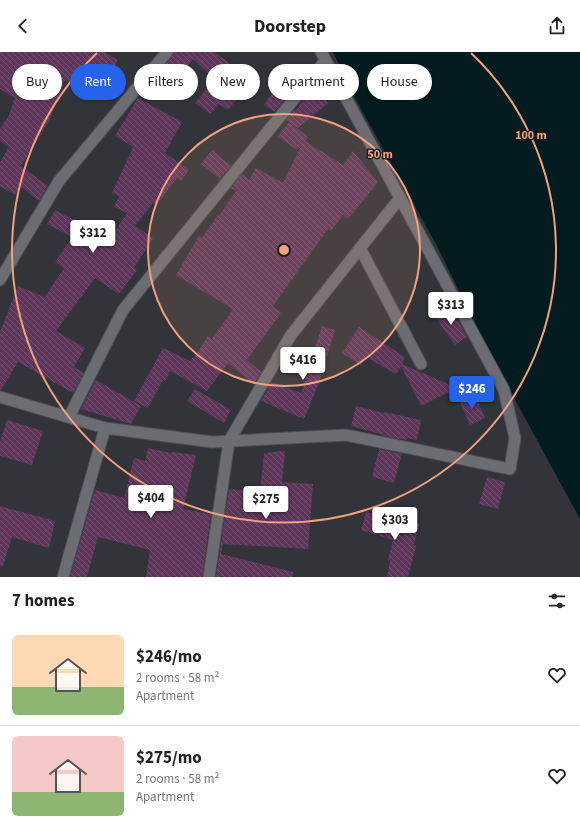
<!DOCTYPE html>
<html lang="en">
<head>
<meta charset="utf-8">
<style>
  :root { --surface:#fff; --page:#f2f2f2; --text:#222; --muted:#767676; --line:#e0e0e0; --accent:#2563eb }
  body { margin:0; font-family:"Source Sans 3",sans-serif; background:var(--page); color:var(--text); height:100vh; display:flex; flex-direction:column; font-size:15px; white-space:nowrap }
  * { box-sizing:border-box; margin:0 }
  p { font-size:13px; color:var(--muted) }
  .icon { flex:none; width:22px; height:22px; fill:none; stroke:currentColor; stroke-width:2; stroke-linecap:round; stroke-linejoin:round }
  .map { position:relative; height:525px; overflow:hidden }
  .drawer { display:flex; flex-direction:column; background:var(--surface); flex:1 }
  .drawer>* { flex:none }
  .guide { position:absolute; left:12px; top:12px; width:556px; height:36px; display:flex; gap:8px }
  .price { position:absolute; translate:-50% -34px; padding:0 9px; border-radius:4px; background:#fff; color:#222; font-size:13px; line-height:26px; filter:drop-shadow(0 1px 2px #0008) }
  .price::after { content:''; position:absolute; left:50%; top:24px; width:12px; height:9px; margin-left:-6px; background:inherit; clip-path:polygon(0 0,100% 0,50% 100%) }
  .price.on { background:var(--accent); color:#fff }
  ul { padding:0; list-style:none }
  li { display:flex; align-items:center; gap:12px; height:100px; padding:0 12px }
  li+li { border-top:1px solid var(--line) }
  li span { display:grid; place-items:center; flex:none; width:112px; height:80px; border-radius:6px; color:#555 }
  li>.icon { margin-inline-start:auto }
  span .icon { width:48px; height:48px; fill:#fffc; stroke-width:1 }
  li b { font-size:17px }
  h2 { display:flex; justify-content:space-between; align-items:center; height:48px; padding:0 12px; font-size:17px }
  .pill { padding:0 14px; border-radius:18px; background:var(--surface); box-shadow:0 1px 3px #0004; font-size:14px; line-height:36px }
  .pill.on { background:var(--accent); color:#fff }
  header { display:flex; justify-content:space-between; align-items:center; height:52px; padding:0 12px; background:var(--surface); font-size:18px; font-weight:700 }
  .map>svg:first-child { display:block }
  .water { fill:#041c1f }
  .building { fill:url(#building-back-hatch) }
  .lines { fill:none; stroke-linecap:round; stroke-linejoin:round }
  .minor-casing { stroke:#4f5055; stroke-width:13 }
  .minor { stroke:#6b6d73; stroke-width:11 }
  .ring { fill:none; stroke:#f2a17e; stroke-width:2 }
  .centre { fill:#f2a17e; stroke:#1b1c1e; stroke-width:2 }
  .ring-label { font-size:12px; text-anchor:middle; font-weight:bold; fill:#f2a17e; stroke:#1b1c1e; stroke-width:3; stroke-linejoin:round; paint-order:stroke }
</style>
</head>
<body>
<header><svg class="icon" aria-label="back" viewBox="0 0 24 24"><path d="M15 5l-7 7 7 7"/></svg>Doorstep<svg class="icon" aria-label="share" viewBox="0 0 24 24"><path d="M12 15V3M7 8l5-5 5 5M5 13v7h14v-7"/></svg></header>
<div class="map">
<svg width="580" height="525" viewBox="0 0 580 525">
  <defs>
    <pattern id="building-back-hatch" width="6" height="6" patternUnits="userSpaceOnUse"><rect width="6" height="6" fill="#5d365a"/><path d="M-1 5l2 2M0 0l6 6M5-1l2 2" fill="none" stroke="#745372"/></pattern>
  </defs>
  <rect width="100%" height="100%" fill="#323439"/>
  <path class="water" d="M333,0h247v467l-91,-167 -52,-106 -82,-148z"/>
  <path class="building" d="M0,0h104l14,8 -15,25 -26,-15 -8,12 -4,-2 -16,41 -28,45 27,20 -9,15 -19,-15 -5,9 -15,-9v-24l9,-15 -9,-6v-12l9,-14 6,-17 -15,-9z
    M174,0h41l36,29 -23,29 -9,-6 -9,10 -15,-11 20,-24 -22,-20 -21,27 -15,-11 15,-19z
    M318,29l10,22 -30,25 -12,-8 9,-11 1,1z
    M272,41l12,8 -10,11 -10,-7z
    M138,46l44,24 -17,31 24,17 -8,11 -4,-3 -21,27 -3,-2 -18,23 18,12 -19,30 3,2 -18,24 -24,-16 -39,53 29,17 -11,19 10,6 -11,20 -55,-31 -17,28h-1v-58l18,-46 27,11 19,-29 -9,-6 17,-25 -25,-13 8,-14 55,29 17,-26 -13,-6 5,-11 -7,-3 21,-46 -18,-11z
    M289,70l19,15 -3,4 38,24 10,-14 25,31 -30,37 -5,-4 -12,16 -3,-2 -55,77 8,7 -34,47 14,12 -7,12 -26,-21 -21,28 -37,-20 -5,10 -2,-1 -15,28 -14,-7 29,-53 27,13 3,-4 1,1 14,-22 4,3 21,-30 -57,-34 23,-39 3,2 16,-23 1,1 17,-25 -5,-3 11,-14 7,6 7,-12 27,15 18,-37 -4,4 -19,-14z
    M212,98l19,16 -11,13 -19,-15z
    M450,255l17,30 -12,8 -20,-28z
    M322,274l13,4 -16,53 -15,36 -43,-18 11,-19 29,11z
    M359,275l46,30 -3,7 55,24 -36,18 -20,-40 -5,8 -30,-17 -5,8 -19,-12z
    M96,328l45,26 -10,18 -50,-15z
    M195,337l36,21 -7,13 -37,-22z
    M475,343l10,23 -15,7 -10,-23z
    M356,354l28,7 1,-1 36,8 -4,20 -10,-2 -1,2 -23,-4 1,-1 -33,-9z
    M7,368l36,11 -11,34 -32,-9v-14z
    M148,396l23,5v-1l25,3 -13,54 28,5 -9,63h-56l4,-27 -52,-13 -11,40h-17l25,-87 29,8 10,-40 11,3z
    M379,397l23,5 -8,29 -22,-6z
    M285,399l-3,31 31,2 -5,65 -85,-5 -2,10 72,18v5h-77l13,-88 31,3 4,-39z
    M487,425l18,5 -7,27 -19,-5z
    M0,454l55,15 -6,27 -37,-11 -9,29h-3z
    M366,460l23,7v-3l30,8 -5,21 2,1 -8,31h-21l3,-16 -2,-1 5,-20 -32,-10z"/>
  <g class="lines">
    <g class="minor-casing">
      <path id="minor" d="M360,196l61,116
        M0,228l59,-99 108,-129
        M0,345l105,31 107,14 134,-7 164,34 5,-31 -11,-48 -183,-338
        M69,365l54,-107 202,-249
        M63,525l42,-149
        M209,525l20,-136 62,-106 109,-137"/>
    </g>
    <use href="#minor" class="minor"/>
  </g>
  <circle cx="284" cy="198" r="136" fill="#f2a17e" fill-opacity=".12"/>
  <g class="ring">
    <circle cx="284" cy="198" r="136"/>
    <path d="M471 1A272 272 0 1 1 97 1"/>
  </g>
  <circle cx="284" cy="198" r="6" class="centre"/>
  <g class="ring-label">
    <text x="531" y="87">100 m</text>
    <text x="380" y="106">50 m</text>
  </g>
</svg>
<b class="price" style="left:93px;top:202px">$312</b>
<b class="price" style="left:451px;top:274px">$313</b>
<b class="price" style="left:303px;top:329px">$416</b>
<b class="price on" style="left:472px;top:358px">$246</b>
<b class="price" style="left:151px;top:467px">$404</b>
<b class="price" style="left:266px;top:468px">$275</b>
<b class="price" style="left:395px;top:489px">$303</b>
<div class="guide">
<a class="pill">Buy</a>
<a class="pill on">Rent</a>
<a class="pill">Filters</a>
<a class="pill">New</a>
<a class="pill">Apartment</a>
<a class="pill">House</a>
</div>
</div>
<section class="drawer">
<h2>7 homes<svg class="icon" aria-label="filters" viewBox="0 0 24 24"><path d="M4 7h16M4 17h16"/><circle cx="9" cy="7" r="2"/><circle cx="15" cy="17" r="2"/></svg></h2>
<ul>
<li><span style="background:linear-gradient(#ffd9b3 65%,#8fb573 0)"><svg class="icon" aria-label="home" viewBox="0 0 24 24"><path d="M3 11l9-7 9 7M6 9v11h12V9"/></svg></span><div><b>$246/mo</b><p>2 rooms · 58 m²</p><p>Apartment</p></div><svg class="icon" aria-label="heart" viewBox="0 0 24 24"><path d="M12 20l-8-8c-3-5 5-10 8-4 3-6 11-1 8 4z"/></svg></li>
<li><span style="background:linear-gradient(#f6c9c9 70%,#8fb573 0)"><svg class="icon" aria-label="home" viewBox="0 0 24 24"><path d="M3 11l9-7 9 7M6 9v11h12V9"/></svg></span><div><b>$275/mo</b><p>2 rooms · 58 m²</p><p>Apartment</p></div><svg class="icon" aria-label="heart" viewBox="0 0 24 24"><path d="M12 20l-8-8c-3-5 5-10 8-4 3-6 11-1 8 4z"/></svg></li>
</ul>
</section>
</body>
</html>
